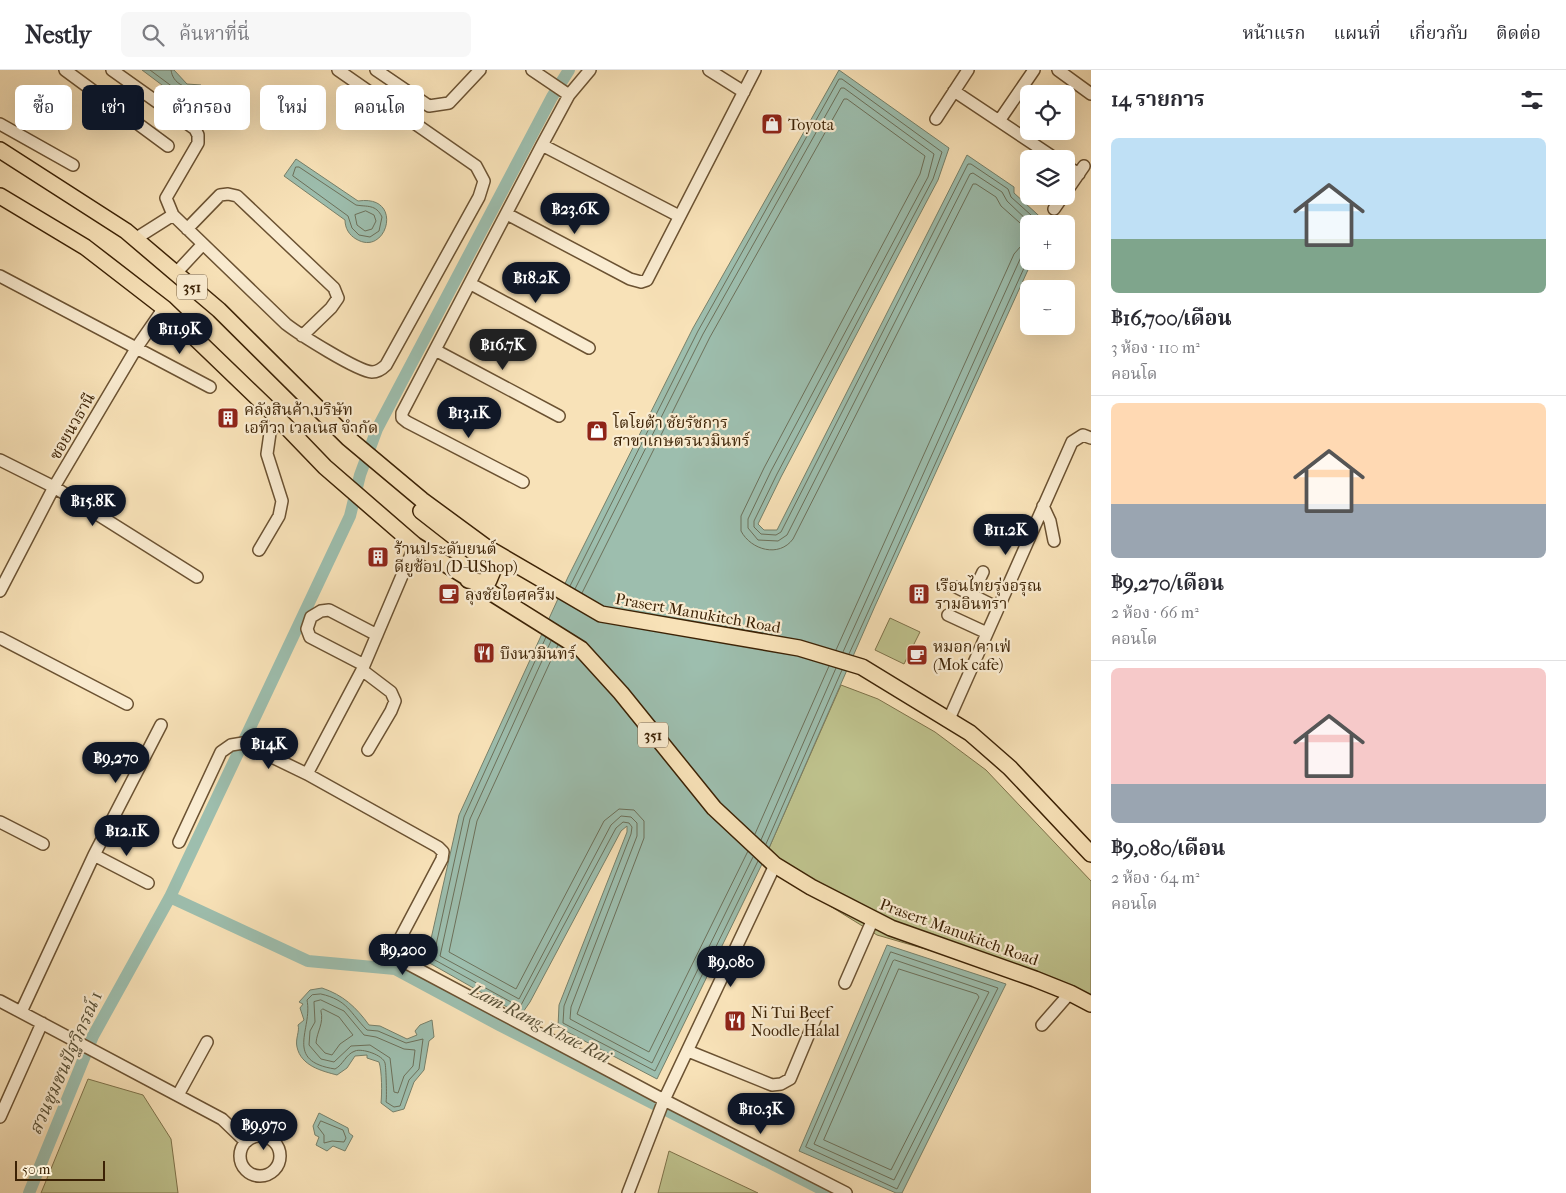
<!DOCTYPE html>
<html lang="th">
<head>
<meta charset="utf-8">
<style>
  :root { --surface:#fff; --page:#f7f7f7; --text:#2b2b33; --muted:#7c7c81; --line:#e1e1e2; --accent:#111827 }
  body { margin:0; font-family:"IM FELL French Canon","Noto Serif Thai",serif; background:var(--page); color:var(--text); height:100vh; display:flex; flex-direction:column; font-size:19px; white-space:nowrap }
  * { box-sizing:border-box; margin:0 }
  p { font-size:16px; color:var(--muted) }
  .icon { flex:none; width:28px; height:28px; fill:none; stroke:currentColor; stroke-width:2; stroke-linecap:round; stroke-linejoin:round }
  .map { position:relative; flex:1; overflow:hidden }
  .side { display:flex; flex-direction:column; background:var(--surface); width:475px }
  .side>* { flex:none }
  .banner { position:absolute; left:15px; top:15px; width:475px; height:45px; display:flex; gap:10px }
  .controls { position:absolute; left:1020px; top:15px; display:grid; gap:10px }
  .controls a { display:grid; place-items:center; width:55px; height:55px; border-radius:8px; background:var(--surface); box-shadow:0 5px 20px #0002; font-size:25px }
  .scale { position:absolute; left:15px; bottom:12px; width:90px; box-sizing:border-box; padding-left:5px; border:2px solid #3c2205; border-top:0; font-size:14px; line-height:18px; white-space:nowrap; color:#3c2205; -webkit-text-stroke:4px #faecd1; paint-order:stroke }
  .price { position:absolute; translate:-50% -42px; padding:0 11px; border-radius:18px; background:var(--accent); color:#fff; font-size:16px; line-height:32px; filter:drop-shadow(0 1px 2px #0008) }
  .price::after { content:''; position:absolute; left:50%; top:30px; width:15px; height:11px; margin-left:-8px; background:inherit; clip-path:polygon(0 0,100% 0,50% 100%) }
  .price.on { background:#222; color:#fff }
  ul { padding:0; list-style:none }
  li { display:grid; align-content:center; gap:10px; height:265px; padding:0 20px }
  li+li { border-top:1px solid var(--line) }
  li span { display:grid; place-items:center; height:155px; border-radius:8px; color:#555 }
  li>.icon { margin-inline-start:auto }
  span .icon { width:90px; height:90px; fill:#fffc; stroke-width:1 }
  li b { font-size:21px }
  h2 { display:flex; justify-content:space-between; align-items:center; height:60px; padding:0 20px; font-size:21px }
  .tag { padding:0 18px; border-radius:8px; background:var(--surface); box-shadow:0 5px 20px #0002; font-size:18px; line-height:45px }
  .tag.on { background:var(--accent); color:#fff }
  header { display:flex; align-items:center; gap:30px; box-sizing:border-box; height:70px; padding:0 25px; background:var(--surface); border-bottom:1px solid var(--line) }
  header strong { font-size:24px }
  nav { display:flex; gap:28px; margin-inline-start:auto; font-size:18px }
  .search { width:350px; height:45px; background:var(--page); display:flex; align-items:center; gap:12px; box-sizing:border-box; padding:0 18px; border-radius:8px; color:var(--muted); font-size:19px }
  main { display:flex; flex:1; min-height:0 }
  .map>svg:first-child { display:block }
  .green { fill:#bfc38e; stroke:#7e724a }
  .water { fill:#9dbeae; stroke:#76806a }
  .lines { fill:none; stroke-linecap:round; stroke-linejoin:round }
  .shore { stroke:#6c705a; stroke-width:1 }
  .canal { stroke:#9dbeae; stroke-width:12 }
  .minor-casing { stroke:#6b5232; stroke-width:14 }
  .major-casing { stroke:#3c2205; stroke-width:18 }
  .minor { stroke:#faecd1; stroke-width:11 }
  .major { stroke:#f8e2b8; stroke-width:15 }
  .labels { text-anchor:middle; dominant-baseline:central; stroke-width:4.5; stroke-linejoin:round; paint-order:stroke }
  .shield { fill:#faecd1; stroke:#755f42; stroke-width:1 }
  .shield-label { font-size:15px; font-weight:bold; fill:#3c2205 }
  .poi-label { font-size:16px; fill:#3c2205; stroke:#faecd1; text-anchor:start }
  .street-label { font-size:16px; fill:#3c2205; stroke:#faecd1 }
  .water-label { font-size:18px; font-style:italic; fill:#595138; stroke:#faecd1 }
</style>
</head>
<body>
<header>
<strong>Nestly</strong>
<div class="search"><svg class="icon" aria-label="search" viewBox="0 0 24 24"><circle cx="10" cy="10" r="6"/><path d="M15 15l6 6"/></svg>ค้นหาที่นี่</div>
<nav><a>หน้าแรก</a><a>แผนที่</a><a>เกี่ยวกับ</a><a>ติดต่อ</a></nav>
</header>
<main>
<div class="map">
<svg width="1091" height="1123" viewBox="0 0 1091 1123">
  <rect width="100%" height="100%" fill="#f8e2b8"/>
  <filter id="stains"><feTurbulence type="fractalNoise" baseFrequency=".004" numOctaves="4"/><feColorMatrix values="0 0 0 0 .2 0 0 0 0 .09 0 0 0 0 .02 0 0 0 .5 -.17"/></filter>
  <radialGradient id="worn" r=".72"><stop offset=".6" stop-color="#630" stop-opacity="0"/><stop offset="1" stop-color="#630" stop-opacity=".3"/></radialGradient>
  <path class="green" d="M890,548l30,14 -16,32 -29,-14z
    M841,615l37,14 57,33 51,38 105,111v118l-7,-4 -207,-60 -115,-71z
    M88,1009l55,16 28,44 7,54h-137z
    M669,1081l89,42h-100z"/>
  <path class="water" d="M142,0h32l13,14 14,1 8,25 -3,8z
    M839,0l110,78 -11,32 -157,297 -23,47 6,6h13l190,-375 47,32v6l34,31h-19v37h3l-157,345 -113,258 -105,215 -99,-52 1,-22 68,-173v-6l-6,5 -91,171 -9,13 -95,-54 33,-146 109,-238 125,-249z
    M296,89l62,42c47,-7 29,57 -2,38 -7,-4 -11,-11 -11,-19l-61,-44z
    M887,875l119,39 -104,209h-6l-97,-42z
    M322,918c21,7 34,19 47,37l11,1 27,13 10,-4 -2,-4 5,-6 12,-5 2,17 -5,4 -5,29 -10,12 -10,27 -11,3 -12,-9c1,-9 1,-32 -2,-41l-12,-4v-3l-12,1 -8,12 -10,7c-15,-4 -36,-9 -40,-28 -2,-8 3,-16 1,-22l6,-5 -4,-12 3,-4 -4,-2 11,-12z
    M319,1043l29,15 1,5 4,3 -8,15 -12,-5 -6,5 -11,-6 3,-8 -4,-2 -2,-9z"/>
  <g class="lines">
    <path class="shore" d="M150,0l47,35h3l-2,-14c-12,-4 -25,-6 -27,-21
      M296,97h3l57,38c11,2 20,-1 26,12l-3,14 -9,6 -11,-2 -7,-7 -4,-12 -55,-40z
      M366,141l8,4 2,6 -4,8 -7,2 -8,-6 -2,-10z
      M570,516l128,-255 141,-252h3l100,73 -9,27 -156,295 -23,47v6l7,7 15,1 5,-3 187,-368h3l37,25 3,8 30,27
      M575,519l128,-255 138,-246h3l90,66 -6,23 -157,294 -23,48v9l10,12 20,1 9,-6 183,-361 3,-1 29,19 5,9 24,23
      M582,523l128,-256 134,-238h3l78,57 -5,18 -156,294 -23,48v15c10,19 38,27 52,8l180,-355h3l20,13 5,9 28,25
      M546,567l-82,180 -31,142 87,48 96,-179 7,-6 6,1 3,4 -1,7 -67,172 -1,17 92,48 103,-210
      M551,571l-81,178 -30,137 79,43 92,-174 10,-9 10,1 6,6v13l-66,171 -1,12 82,44 101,-206
      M558,575l-81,176 -28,131 67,37 88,-168 15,-12 15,1 10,11v17l-67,176 72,38 99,-201
      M836,580l178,-396 7,-8 8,-3
      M843,582l178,-395 8,-6
      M849,584l180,-397
      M755,764l74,-168
      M761,770l75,-172
      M766,774l76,-174
      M891,882l107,36 -101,201 -91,-42z
      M895,890l94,32 -95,188 -80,-36 79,-183z
      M899,899l78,25 2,3 -88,173 -67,-30z
      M321,924c27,6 29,19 46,36l11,1 28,12 17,-4 -4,30 -10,11 -9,26 -6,1 -8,-5c1,-4 0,-36 -1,-39 -2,-8 -23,-15 -30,-12 -9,3 -12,14 -20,18 -52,-8 -22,-40 -28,-69l5,-5z
      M321,930l23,11 20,24 12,2 28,12 11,1 -2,16 -9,10 -6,17 -4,-1 -4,-34 -20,-13 -19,1 -17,16 -13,-3 -12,-14 1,-14 5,-9 -1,-20z
      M323,939l16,8 14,18 -13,9 -8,11 -7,-2 -9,-10c1,-12 8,-19 5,-32z
      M321,1051l22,9 3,8 -2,4 -12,-1 -8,2v-8l-6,-8z"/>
    <path class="canal" d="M170,827l138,64 87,8 106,57 328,167
      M29,1123l64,-157 77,-139 180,-381 10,-41 17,-46 175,-332 17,-27"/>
    <g class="minor-casing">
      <path id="minor" d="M65,0l103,76
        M112,0l83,59 3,6v8l-32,55 7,17 113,109c13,10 71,47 86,48 6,0 10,-3 14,-7l93,-168 5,-16 -8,-15 -138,-96
        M376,0l53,36 20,-3 31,-33
        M532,0l37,25
        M709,0l35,22
        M1058,0l33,24
        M954,21l102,68
        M936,49l32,-49
        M999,51l35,-51
        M0,54l73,41
        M542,75l137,71
        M1066,96l13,8
        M1066,122l18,-26
        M1054,139l9,-13
        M507,144l123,65 11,3 6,-2 108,-210
        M187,159l33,-34 8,-1 9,2 97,92 4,10 -7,10 -29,28
        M135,169l38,-24
        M176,203l27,-29
        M0,206l210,111
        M471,214l118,64
        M435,280l124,66
        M0,390l54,27 143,90
        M523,412l-116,-60 -5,-4v-5l140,-268 27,-50 21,-25
        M1043,436l7,15 4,20
        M259,480l20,-34 3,-15 -15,-47 3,-21 8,-15
        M956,517l42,21
        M0,521l54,-104 83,-140 27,-39
        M972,525l11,-23
        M948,545l39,18
        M0,568l127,66
        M364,595l-54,-28 -3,-8 4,-12 10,-6 8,-1 48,25
        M362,600l29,22 4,9 -4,10 -23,39
        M949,649l123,-277 11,-7 8,3
        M307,704l55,-104 53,-125
        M0,752l43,22
        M179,772l42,-90 10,-7 12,-2 64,31 131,73 5,5 -1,7 -48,91 1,7 269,143 182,93
        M94,785l54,28
        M845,913l28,-64
        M0,931l222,118 24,23
        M21,942l73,-157 67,-130
        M1042,955l28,-32
        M688,981l84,34 9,-1 9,-5 26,-62
        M178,1025l29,-53
        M0,1047l42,-94
        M240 1086a20 20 0 1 1 40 0a20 20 0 1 1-40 0Z
        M628,1123l36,-93 111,-235"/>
    </g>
    <g class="major-casing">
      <path id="major" d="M0,80l126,81 93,79 129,128 74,62 64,47 115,67 198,34 63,19 108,66 40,35 81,86
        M0,126l85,51 79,61 109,105 52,54 90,78 166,104 40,44 93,115 61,57 36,22 80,41 144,51 35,14 21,11
        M421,441l73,57 -5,12 -9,2 -12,-2"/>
    </g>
    <use href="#minor" class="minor"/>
    <use href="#major" class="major"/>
  </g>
  <defs>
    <g id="shop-square" transform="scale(1.125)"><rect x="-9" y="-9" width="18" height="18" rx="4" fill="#8f2418" stroke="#faecd1"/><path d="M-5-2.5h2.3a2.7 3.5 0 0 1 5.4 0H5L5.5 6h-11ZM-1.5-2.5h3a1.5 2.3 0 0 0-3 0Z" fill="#fff"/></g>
    <g id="building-square" transform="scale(1.125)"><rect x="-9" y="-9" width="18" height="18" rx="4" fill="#8f2418" stroke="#faecd1"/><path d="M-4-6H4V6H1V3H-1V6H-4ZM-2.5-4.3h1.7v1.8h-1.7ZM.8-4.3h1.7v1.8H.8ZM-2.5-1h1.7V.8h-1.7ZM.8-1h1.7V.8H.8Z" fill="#fff"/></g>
    <g id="cafe-square" transform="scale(1.125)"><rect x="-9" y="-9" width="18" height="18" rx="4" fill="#8f2418" stroke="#faecd1"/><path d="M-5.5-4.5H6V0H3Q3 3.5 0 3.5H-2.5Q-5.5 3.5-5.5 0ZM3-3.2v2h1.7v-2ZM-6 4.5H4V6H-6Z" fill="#fff"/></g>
    <g id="restaurant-square" transform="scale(1.125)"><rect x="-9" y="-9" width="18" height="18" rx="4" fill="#8f2418" stroke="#faecd1"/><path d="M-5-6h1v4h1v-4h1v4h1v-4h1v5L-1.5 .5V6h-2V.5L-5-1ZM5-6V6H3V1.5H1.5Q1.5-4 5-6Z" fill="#fff"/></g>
  </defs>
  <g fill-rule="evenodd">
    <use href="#shop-square" x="772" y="54"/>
    <use href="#building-square" x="228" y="348"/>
    <use href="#shop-square" x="597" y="361"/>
    <use href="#building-square" x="378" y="487"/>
    <use href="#cafe-square" x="449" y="524"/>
    <use href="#building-square" x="919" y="524"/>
    <use href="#restaurant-square" x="484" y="583"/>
    <use href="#cafe-square" x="917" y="585"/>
    <use href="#restaurant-square" x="735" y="951"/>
  </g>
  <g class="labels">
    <g class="shield">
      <rect x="177" y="204.5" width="30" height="25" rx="4"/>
      <rect x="638" y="652.5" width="30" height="25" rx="4"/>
    </g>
    <g class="shield-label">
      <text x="192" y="217">351</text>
      <text x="653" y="665">351</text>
    </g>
    <g class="poi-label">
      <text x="788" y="54">Toyota</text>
      <text x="244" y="339">คลังสินค้า บริษัท<tspan x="244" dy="18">เอทีวา เวลเนส จำกัด</tspan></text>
      <text x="613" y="352">โตโยต้า ชัยรัชการ<tspan x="613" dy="18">สาขาเกษตรนวมินทร์</tspan></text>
      <text x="394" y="478">ร้านประดับยนต์<tspan x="394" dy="18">ดียูช้อป (D-UShop)</tspan></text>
      <text x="935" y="515">เรือนไทยรุ่งอรุณ<tspan x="935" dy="18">รามอินทรา</tspan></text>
      <text x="465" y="524">ลุงชัยไอศครีม</text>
      <text x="933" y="576">หมอก คาเฟ่<tspan x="933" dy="18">(Mok cafe)</tspan></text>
      <text x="500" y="583">บึงนวมินทร์</text>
      <text x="751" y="942">Ni Tui Beef<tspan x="751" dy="18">Noodle Halal</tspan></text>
    </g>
    <g class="street-label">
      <text transform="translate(72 356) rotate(-60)">ซอยนวธานี</text>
      <text transform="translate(698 543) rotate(10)">Prasert Manukitch Road</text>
      <text transform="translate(959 862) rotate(20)">Prasert Manukitch Road</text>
    </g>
    <g class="water-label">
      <text transform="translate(540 954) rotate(27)">Lam Rang Khae Rai</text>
      <text transform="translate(66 993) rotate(-66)">สวนชุมชนปัฐวิกรณ์ 1</text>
    </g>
  </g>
  <rect width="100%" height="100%" filter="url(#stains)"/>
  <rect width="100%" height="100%" fill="url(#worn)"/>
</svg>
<div class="controls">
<a><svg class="icon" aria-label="locate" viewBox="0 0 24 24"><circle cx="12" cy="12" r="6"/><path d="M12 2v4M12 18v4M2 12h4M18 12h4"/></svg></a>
<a><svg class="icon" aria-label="layers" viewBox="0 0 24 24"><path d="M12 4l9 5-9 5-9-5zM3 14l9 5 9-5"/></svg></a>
<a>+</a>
<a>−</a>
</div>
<div class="scale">50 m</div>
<b class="price" style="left:575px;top:165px">฿23.6K</b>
<b class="price" style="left:536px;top:234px">฿18.2K</b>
<b class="price" style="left:180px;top:285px">฿11.9K</b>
<b class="price on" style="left:503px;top:301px">฿16.7K</b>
<b class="price" style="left:469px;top:369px">฿13.1K</b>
<b class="price" style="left:93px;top:457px">฿15.8K</b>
<b class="price" style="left:1006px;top:486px">฿11.2K</b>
<b class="price" style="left:269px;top:700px">฿14K</b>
<b class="price" style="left:116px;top:714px">฿9,270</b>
<b class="price" style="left:127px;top:787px">฿12.1K</b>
<b class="price" style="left:403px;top:906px">฿9,200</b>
<b class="price" style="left:731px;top:918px">฿9,080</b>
<b class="price" style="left:761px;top:1065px">฿10.3K</b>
<b class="price" style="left:264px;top:1081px">฿9,970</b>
<div class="banner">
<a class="tag">ซื้อ</a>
<a class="tag on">เช่า</a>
<a class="tag">ตัวกรอง</a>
<a class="tag">ใหม่</a>
<a class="tag">คอนโด</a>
</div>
</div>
<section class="side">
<h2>14 รายการ<svg class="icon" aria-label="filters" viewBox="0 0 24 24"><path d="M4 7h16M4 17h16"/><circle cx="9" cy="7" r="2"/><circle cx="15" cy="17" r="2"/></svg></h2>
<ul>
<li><span style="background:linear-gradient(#bfe0f5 65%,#7fa58c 0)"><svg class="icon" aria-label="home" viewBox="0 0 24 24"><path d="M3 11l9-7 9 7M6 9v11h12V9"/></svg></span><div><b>฿16,700/เดือน</b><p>3 ห้อง · 110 m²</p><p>คอนโด</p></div></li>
<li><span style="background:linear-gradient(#ffd9b3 65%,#9aa5b1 0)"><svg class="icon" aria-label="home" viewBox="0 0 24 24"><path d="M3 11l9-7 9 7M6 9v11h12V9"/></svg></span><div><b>฿9,270/เดือน</b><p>2 ห้อง · 66 m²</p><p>คอนโด</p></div></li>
<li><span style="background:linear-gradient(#f6c9c9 75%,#9aa5b1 0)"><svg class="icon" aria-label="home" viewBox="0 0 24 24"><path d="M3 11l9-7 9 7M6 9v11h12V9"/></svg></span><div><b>฿9,080/เดือน</b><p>2 ห้อง · 64 m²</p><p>คอนโด</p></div></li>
</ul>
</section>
</main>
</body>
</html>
